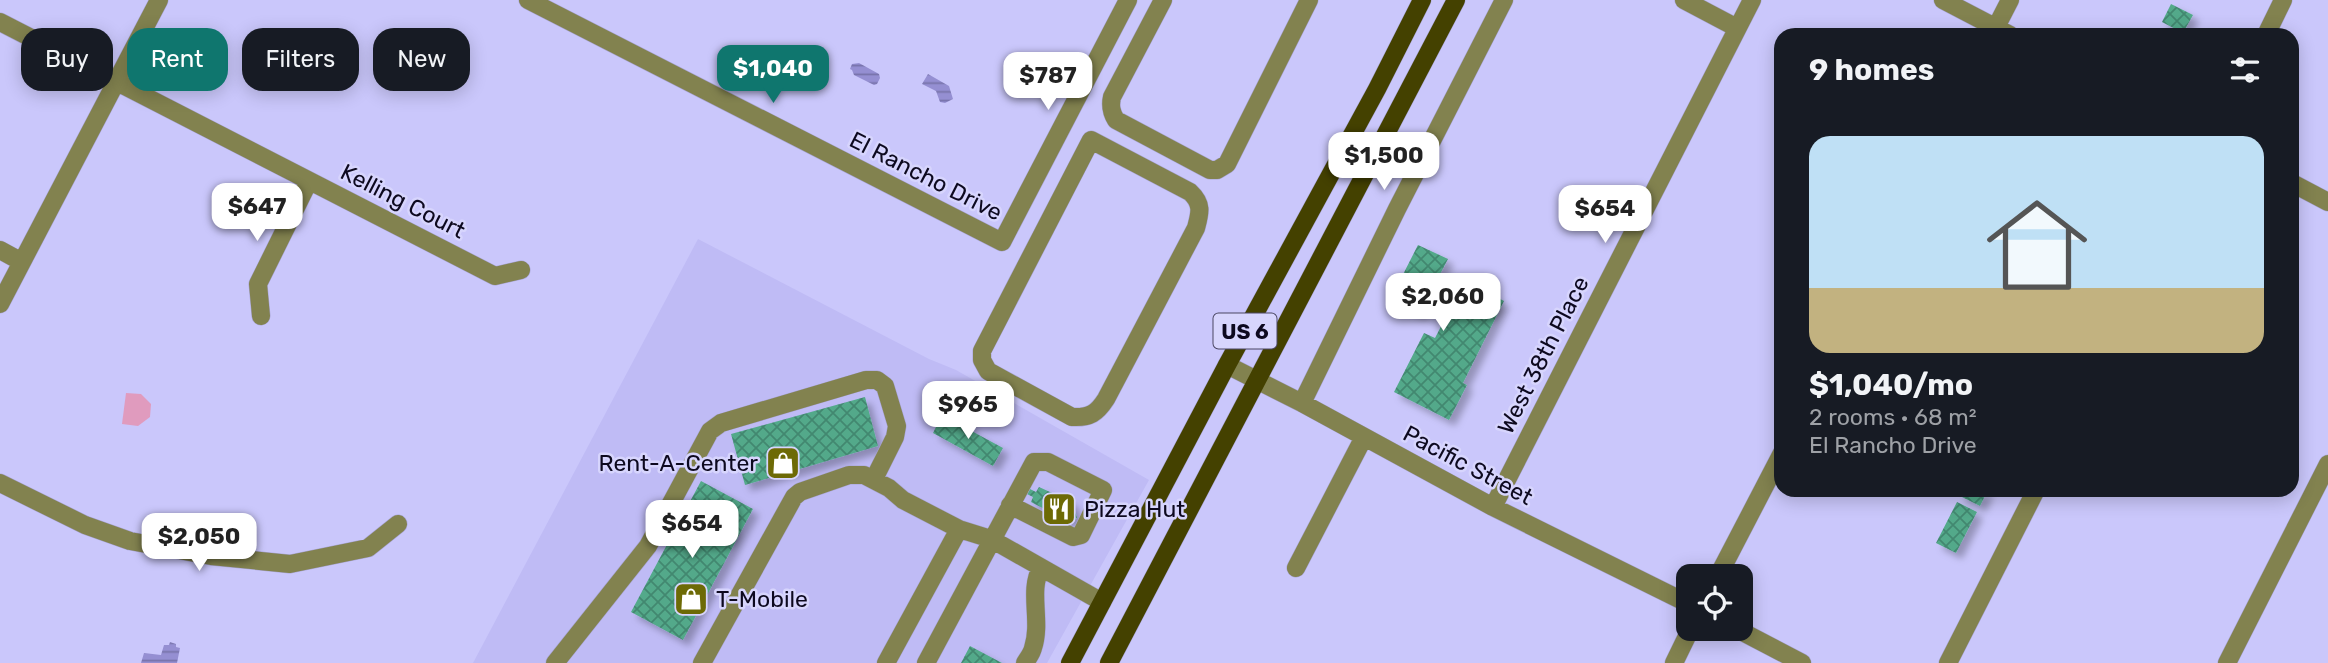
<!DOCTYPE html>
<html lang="en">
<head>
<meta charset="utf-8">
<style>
  :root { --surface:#171b24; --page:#20242c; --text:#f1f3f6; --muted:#9ea1a6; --line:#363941; --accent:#0f766e }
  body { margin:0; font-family:Rubik,sans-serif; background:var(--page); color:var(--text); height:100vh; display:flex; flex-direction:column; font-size:26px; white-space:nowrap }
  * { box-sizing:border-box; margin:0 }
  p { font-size:23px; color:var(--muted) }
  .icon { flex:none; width:38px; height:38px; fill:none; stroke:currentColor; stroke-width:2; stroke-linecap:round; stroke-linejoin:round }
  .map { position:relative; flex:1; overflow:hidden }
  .panel { position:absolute; left:1774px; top:28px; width:525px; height:469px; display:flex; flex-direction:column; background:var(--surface); border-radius:21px; box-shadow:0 4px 18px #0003 }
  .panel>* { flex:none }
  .hud { position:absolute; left:21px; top:28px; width:665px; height:63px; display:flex; gap:14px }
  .tools { position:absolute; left:1676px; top:564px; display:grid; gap:14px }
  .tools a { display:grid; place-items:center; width:77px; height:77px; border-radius:14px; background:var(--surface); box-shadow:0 4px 18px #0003; font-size:35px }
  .price { position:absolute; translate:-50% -60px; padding:0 16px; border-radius:14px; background:#fff; color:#222; font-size:23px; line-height:46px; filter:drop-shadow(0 2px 4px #0008) }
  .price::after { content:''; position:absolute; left:50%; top:42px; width:21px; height:16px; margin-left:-10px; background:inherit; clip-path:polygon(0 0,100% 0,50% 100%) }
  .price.active { background:var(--accent); color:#fff }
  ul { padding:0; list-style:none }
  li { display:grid; align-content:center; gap:14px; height:371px; padding:0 35px }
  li+li { border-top:2px solid var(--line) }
  li span { display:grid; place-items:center; height:217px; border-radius:21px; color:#555 }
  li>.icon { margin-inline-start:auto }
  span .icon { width:126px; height:126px; fill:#fffc; stroke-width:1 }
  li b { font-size:30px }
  h2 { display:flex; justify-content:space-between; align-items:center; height:84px; padding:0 35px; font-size:30px }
  .pill { padding:0 24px; border-radius:21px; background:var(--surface); box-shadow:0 4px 18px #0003; font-size:24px; line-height:63px }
  .pill.active { background:var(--accent); color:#fff }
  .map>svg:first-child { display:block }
  .built { fill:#bfbbf5 }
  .pitch { fill:#e09bbe }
  .water { fill:url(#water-rules) }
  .building { fill:url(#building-cross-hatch); filter:url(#shadow) }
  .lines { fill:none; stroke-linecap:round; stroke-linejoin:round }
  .minor-casing { stroke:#a8a5d3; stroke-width:19 }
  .major-casing { stroke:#a8a5d3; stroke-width:19 }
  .minor { stroke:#82824f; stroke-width:18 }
  .major { stroke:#444100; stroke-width:18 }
  .labels { text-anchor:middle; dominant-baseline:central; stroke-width:5; stroke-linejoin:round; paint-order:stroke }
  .shield { fill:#d7d5fd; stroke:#4a4662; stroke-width:2 }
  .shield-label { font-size:21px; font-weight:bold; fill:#0d091f }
  .street-label { font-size:23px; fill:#0d091f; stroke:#d7d5fd }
  .poi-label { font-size:23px; fill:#0d091f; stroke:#d7d5fd; text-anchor:start }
</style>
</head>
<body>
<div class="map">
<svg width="2328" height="663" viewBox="0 0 2328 663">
  <defs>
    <pattern id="water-rules" width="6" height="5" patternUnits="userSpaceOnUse" patternTransform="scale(1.75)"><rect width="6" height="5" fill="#958fd2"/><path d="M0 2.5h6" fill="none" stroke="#7873aa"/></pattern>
    <pattern id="building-cross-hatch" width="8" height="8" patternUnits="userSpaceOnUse" patternTransform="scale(1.75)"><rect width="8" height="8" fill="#52a98a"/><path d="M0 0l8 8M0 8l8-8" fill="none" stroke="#428870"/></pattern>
    <filter id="shadow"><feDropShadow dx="6" dy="6" stdDeviation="3.5" flood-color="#0004"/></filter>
  </defs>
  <rect width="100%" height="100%" fill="#cac7fb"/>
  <path class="built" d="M698,239l231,120 27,11 193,110 -102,183h-574z"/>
  <path class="pitch" d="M126,393l15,1 10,10 -1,13 -12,9 -16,-2z"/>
  <path class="water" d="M859,63l20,11 1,4 -3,6 -3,1 -20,-10 -2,-5 -2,-1 2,-5z
    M928,74l21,12 4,13 -8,4 -5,-1 -4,-11 -14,-7z
    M170,642l6,2v3l4,1 -3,15h-36l3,-10 17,2 3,-10h5z"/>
  <path class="building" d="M2171,4l22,11 -10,18 -21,-11z
    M1418,245l30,14 -9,17 24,12 4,-6 37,19 -41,82 4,2 -18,35 -55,-28 30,-59 11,5 15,-29 -22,-12 -8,17 -30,-14z
    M865,397l13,49 -133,39 -14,-51z
    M942,415l61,33 -10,18 -60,-33z
    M701,481l52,28 -70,131 -52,-28z
    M1039,487l33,15 5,16 -15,4 -8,-4 2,-3 -25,-13 2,-5 -6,-3 3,-5 6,3z
    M1961,490h27l-8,16 -22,-11z
    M1957,502l20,10 -21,41 -20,-10z
    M970,646l32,17h-41z"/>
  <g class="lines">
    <g class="minor-casing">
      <path id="minor" d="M528,0l474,242 126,-242
        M1163,0l-51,97c-2,9 -1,15 4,23l94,50h7l10,-6 82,-164
        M1684,0l53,28
        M1943,0l67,35
        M0,22l495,254 26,-6
        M1992,35l18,-35
        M2266,35l17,-35
        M1091,140l99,52c13,12 10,21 6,36l-90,171c-9,14 -16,19 -34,18l-84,-46 -6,-11v-9z
        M2292,183l36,19
        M0,250l22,12
        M0,304l159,-304
        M261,316l-3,-32 51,-103
        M1227,365l75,38 191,104 196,97
        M1302,403l95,-194 107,-209
        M0,483l85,42 45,16 81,15 79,8 78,-16 30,-24
        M1493,507l259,-507
        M1296,568l68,-131
        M1718,576l64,-123
        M1735,628l67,35
        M555,663l93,-117 62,-115 11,-8 145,-43h11l8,6 12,40 -2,11 -21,42
        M702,663l92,-166 6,-5 49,-17h15l25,13 14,12 56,29 32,10 111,63
        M886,663l73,-134
        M926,663l108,-201h14l55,28 -22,45 -8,2 -63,-32
        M1025,663c3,-5 7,-10 8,-15 9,-27 -5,-57 8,-80
        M1674,663l17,-35
        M1948,663l88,-173
        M2227,663l101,-199"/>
    </g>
    <g class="major-casing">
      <path id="major" d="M1070,663l157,-298 150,-276 45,-89
        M1109,663l347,-663"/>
    </g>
    <use href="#minor" class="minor"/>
    <use href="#major" class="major"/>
  </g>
  <defs>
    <g id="shop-square" transform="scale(1.75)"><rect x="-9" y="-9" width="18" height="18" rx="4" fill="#6d6a06" stroke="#d7d5fd"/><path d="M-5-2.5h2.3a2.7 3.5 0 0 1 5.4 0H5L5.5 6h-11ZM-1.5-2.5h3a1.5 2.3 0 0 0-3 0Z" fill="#fff"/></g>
    <g id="restaurant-square" transform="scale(1.75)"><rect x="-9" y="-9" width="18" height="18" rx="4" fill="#6d6a06" stroke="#d7d5fd"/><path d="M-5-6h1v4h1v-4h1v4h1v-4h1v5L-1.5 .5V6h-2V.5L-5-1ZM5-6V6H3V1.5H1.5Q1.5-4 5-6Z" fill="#fff"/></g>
  </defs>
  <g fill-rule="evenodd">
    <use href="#shop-square" x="783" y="463"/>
    <use href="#restaurant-square" x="1059" y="509"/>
    <use href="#shop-square" x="691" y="599"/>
  </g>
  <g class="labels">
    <rect class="shield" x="1213.5" y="313.5" width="63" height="35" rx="5"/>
    <g class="shield-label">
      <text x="1245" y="331">US 6</text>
    </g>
    <g class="street-label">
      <text transform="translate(926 176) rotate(27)">El Rancho Drive</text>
      <text transform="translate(403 201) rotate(27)">Kelling Court</text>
      <text transform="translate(1543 355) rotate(-63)">West 38th Place</text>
      <text transform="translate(1468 465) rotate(28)">Pacific Street</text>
    </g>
    <g class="poi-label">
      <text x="758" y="463" text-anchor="end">Rent-A-Center</text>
      <text x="1084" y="509">Pizza Hut</text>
      <text x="716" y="599">T-Mobile</text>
    </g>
  </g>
</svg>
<div class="tools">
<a><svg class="icon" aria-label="locate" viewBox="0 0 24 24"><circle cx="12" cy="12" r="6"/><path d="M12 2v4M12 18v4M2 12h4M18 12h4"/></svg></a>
</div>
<b class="price active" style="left:773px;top:105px">$1,040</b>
<b class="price" style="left:1048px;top:112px">$787</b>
<b class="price" style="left:1384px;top:192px">$1,500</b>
<b class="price" style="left:257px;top:243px">$647</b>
<b class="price" style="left:1605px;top:245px">$654</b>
<b class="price" style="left:1443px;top:333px">$2,060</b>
<b class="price" style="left:968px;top:441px">$965</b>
<b class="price" style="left:692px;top:560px">$654</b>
<b class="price" style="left:199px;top:573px">$2,050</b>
<div class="hud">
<a class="pill">Buy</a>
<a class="pill active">Rent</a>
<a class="pill">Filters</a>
<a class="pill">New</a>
</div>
<section class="panel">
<h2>9 homes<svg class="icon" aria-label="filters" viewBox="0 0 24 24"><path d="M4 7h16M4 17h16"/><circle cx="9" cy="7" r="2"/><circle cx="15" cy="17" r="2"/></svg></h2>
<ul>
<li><span style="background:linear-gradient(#bfe0f5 70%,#c2b280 0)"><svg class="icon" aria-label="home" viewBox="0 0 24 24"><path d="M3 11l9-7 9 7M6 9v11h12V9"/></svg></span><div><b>$1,040/mo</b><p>2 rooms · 68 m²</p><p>El Rancho Drive</p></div></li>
</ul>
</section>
</div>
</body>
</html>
